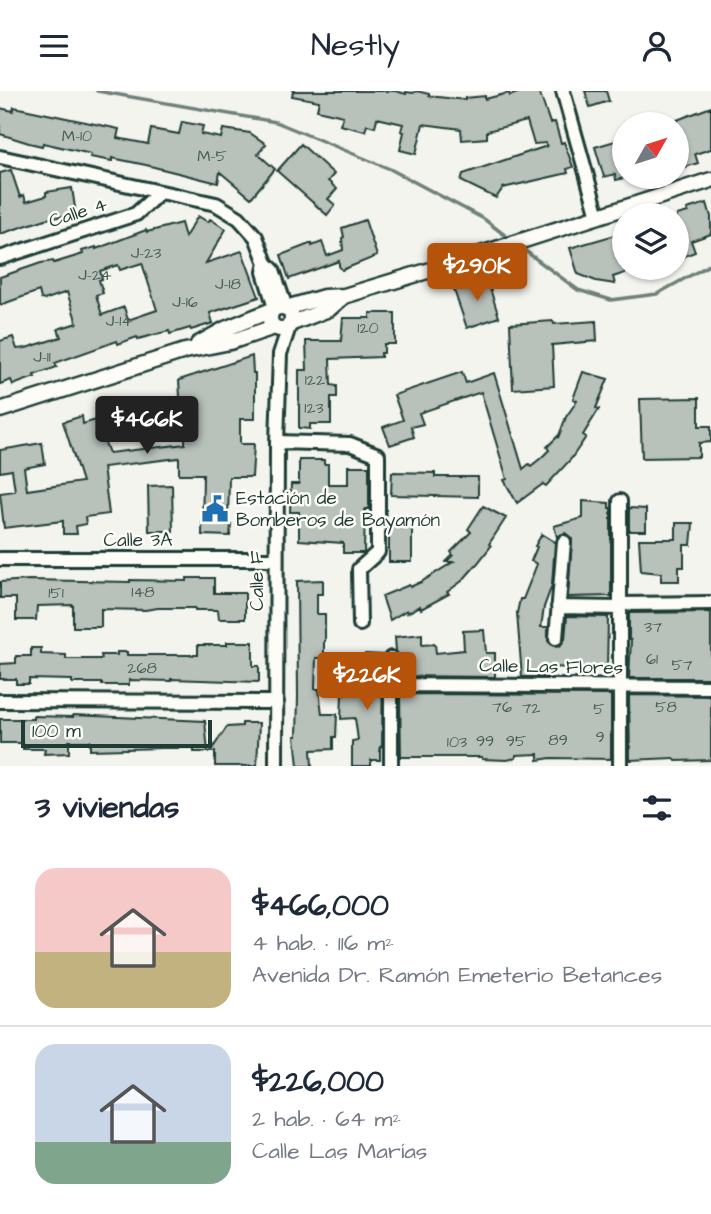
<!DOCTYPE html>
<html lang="es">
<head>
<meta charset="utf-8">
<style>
  :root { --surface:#fff; --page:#f6f6f7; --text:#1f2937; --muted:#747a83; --line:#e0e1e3; --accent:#b45309 }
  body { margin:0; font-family:"Architects Daughter",sans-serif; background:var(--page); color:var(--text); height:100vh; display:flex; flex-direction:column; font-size:26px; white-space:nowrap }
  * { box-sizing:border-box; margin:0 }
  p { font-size:23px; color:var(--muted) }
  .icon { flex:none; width:38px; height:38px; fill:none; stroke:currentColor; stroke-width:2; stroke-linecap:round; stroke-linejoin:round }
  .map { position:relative; height:675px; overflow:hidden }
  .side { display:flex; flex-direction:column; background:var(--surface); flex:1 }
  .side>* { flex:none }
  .needle { width:46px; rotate:51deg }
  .tools { position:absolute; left:612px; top:21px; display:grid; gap:14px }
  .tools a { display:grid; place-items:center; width:77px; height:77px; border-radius:50%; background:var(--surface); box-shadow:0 2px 5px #0004; font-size:35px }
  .scale { position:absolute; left:21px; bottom:18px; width:191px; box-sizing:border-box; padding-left:7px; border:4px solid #1f3d34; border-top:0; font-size:19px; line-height:24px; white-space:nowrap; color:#1f3d34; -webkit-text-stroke:5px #fdfcf7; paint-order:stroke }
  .price { position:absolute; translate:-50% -60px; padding:0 16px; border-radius:7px; background:var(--accent); color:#fff; font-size:23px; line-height:46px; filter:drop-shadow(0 2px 4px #0008) }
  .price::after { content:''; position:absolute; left:50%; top:42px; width:21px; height:16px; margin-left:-10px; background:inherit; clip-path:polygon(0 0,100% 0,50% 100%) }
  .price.on { background:#222; color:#fff }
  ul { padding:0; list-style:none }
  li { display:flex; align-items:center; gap:21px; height:175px; padding:0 35px }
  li+li { border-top:2px solid var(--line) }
  li span { display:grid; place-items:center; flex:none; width:196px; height:140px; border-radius:21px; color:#555 }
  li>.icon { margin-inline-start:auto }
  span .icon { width:84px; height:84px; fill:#fffc; stroke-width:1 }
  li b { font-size:30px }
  h2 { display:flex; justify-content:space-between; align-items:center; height:84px; padding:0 35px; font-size:30px }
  header { display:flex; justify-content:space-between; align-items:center; height:91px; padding:0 35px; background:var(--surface); font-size:32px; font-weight:600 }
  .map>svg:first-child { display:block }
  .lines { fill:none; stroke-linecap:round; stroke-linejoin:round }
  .stream { stroke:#6e8179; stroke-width:3.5 }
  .building { fill:#b9c1bb; stroke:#1f3d34; stroke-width:2; fill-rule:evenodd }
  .minor-casing { stroke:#1f3d34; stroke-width:18 }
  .tertiary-casing { stroke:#1f3d34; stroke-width:19 }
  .minor { stroke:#fdfcf7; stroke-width:12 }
  .tertiary { stroke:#fdfcf7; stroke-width:14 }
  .labels { text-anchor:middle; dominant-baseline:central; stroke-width:5; stroke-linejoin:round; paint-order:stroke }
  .number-label { font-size:16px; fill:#465e56 }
  .street-label { font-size:19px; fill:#1f3d34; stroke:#fdfcf7 }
  .poi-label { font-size:19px; fill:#1f3d34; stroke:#fdfcf7; text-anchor:start }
</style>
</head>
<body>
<header><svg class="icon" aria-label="menu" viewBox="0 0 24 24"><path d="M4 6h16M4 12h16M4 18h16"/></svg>Nestly<svg class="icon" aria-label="person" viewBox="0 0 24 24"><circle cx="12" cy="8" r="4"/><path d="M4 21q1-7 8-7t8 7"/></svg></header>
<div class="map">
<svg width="711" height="675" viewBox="0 0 711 675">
  <rect width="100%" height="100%" fill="#f4f4ef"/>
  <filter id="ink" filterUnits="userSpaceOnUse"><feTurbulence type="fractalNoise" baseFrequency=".0143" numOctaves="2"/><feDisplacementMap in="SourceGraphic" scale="14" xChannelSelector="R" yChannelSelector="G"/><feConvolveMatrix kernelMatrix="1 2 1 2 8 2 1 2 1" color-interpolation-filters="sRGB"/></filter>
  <g filter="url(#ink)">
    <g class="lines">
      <path class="stream" d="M97,0l179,31 114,47 94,50 27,21
        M520,156l58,43 33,10 46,-6 54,-30"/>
    </g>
    <path class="building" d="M293,0h102l11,3v-2l7,1 4,-2 12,3v2l36,4v-2l20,-2v3l24,-6 1,3 12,-5h17l11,32 5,-1 6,21 3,-1 9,25 -6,2 1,4 -65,15 -7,10 -35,-17 2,-7 84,-28 -1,-3 -12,1 -7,-23 -40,10v7l-25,2 -1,-11 -38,-5 -7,30 -16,-4 4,-18 -3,-1 2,-7 -26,-6 -2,9 -8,-2 -2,6 -25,-6 3,-9 -26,-6 2,-9 -27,-5z
      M585,0h21l3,10 -19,6z
      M14,16l105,22 -2,9 31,6 3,-15 28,5 3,-12 21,4 -2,8 20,4 2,-9 27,4 16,11 -8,10 17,15 -24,29 -31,-26 -2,11 -72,-18 -34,-7v3l-22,-4 1,-3 -48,-11 -1,3 -13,-3 -29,-9v-26l13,3z
      M711,16v42l-16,5 3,9 -16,5 -2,-7 -3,1v-42z
      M625,47v40l-9,2 -1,-6 -11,3 -9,-30z
      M301,53l33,30 -6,7 9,8 -9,10 7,6 -8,10 -50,-44z
      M11,79l9,27 4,-2 2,7 20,-6v-4l26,-4 4,26 -30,5 -46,15v-61z
      M707,112l4,14v17l-20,7 4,11 -18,7v-44l11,-3 -1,-3z
      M198,125l10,6 2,-3 16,10 -20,34 36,-12 17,46 -49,16 3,10 -22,7 -1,-2 -20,6 -1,-3 -31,8 -1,-2 -19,7 -1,-3 -62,22 2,4 -23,8 1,2 -22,8 -2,-5 -11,4v-43l13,-4 4,12 9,-1 35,-11 -3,-8 19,-6 -10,-31 -23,8 -3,-1 -2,-8 -39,14v-28l41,-14 12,-2 1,2 29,-9 -1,-3 14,-4v2l50,-19 1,2 34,-9 4,14zM142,172l15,47 -29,10 -4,-13 -22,8 -6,-20 7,-2 -4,-13 3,-1 -2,-8 18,-6 2,5z
      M365,129l12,36 -35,14 -3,-4v-5l-50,18 -8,-24 31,-12v3l10,-4 5,14 16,-6 -1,-12 2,-1 -2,-9z
      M625,141v41l-12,4 2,7 -19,-3 -18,-7 -8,-26z
      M487,188l12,38 -32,11 -13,-38z
      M370,222h25v31h-11v9h-3v4l-51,2 1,26 6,1v11h-6v27h-21v5l-11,-1v-58h8l-1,-29h35l2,-23h27z
      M553,230l1,3 42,-3 1,20 -45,4 2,41 -41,3 -3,-65z
      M252,265l1,17h2v46h-15v25h14l-2,33h-23l-1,48h3l-1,11 -28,-1 1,-61h-24v-16l-76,9 6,47 -24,3 1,7 -10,2 1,8h-14v-13l-59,7 -4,-35 15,-2 -3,-21 -12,2v-22l42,-7 3,21 -21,4 3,22 55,-8 -19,-60 19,-6 1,8 13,-4 13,33 76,-9v-16h3l-8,-31 -1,-17z
      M462,281l4,11 28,-10 29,96 6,-5 2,2 10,-8 8,-8 -2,-3 11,-11v2l8,-21 11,-16 -4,-2 10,-27 25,7 -12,29 3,1 -16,26 3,2 -15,22 -25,27 -3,-2 -26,19 -13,-23 3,-1 -26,-87 -62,21 4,11 -12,3 3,10 -24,8 -7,-18 20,-7 -9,-25z
      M699,307v28h12v16l-12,1v14l-57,1 -2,-59z
      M299,369h25v4h4v20h20v-18h21v43h-4l-1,44h-21v-10l-44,-3v-28h-9l1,-28h8z
      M392,381l43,1v4h43v20l-87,-2z
      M172,394l1,46h-24l-1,-45z
      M583,410l26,2v5h2v88l-43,1 4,-58 -7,-6 -8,4 -3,-11 29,-8z
      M483,415l23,12 -17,26 2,2 -14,18 -15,17 -15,11 2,2 -28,15 -1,-3 -13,7v-3l-17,10 -8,-24 27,-11 1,2 11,-5 32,-20h-7l7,-7 -2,-3 20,-20 -3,-3z
      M629,417l17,1v22h-17z
      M412,429v42h-23v-41z
      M676,432h17l-2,22h-7v22h-5v14h-18v-8l-20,-2 -2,-32h37z
      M542,443l13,8 -3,43 -8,22 -3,20h7v14l8,6 4,-1 5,-7 2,-23 41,1 -1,52 -58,-2 1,10h-28l-5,-64 3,-14h3l14,-35 -6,-3 6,-14 -2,-1z
      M187,487h27v15h31v26h-26l-1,-9h-23v-2h-37l-13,2 -44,-1v18h-28v-22l-36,1 -1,14h-20v-22h-16v-16l29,-2 101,2v-2l57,1z
      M323,489v14h-6v20h8v27h-1v17h-8l-1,31h4l3,25h15l-1,23h-3v12l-22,1 1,16h-14l-3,-30h2l1,-40 -1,-115z
      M711,521v66h-82l2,-38h-2v-27z
      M484,539l2,23h9v24l-95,-1v-19l-4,-6 -1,-14 27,-3v11l13,-1 1,9 28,-3 -1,-19z
      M227,551h26v24h6v16l-88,-3v2l-42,-1v5h-27v-2h-30v-3l-43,-1v5h-13v-5h-16v-15l16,-1v-7h15v-8h10v6l25,1v4h36l-1,-4h16v-3h10v3h71v-10h29z
      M365,563l18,1 -1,91 -2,1v13h-9v6h-19v-25l6,-1 -3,-22 -14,1 1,-25h9v-7l11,-1 -1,-15h4z
      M400,603l211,1v62l-1,2 -59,-1 -13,2v-6l-22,1v3l-9,2 -25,-1v-2h-81z
      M629,604l82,1v64l-35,1 -2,-3 -44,2z
      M73,624l132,6 3,31h-14v-4h-31l-73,2v-9h-21v12l-25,1 1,-5h-22v-6h-23v-24h33v-3l40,1z
      M242,632h17l-2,43h-42v-14h-5l17,-25 15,-1z"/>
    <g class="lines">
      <g class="minor-casing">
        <path id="minor" d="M563,0l35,125
          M0,66l216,47 23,14 17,19 10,26 7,7 13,38
          M0,167l136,-44 24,-22
          M266,172l-2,9 11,36
          M277,351l73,2 28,11v97l-19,17 1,55
          M0,468h276
          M620,513l91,-1
          M558,516l62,1
          M556,547l8,-96
          M391,594l320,2
          M0,610l277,1
          M276,675l1,-324 3,-88 10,-30
          M391,675v-108
          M620,675v-265"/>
      </g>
      <g class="tertiary-casing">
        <path id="tertiary" d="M270 227a11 11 0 1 1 22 0a11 11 0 1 1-22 0Z
          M286,217l38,-11 20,-1 90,-27 277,-89
          M290,233l39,-15 15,-13
          M198,253l27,-15 47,-19
          M0,319l185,-59 45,-9 44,-15"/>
      </g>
      <use href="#minor" class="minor"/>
      <use href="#tertiary" class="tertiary"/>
    </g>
  </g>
  <defs>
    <g id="civic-bare" transform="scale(2.1)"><path d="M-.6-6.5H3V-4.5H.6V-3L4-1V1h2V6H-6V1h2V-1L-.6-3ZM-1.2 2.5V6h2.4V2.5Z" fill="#1f6fb2" stroke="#fdfcf7" stroke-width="2.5" paint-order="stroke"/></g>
  </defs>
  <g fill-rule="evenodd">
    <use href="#civic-bare" x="215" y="418"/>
  </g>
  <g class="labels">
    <g class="number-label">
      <text x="77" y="45">M-10</text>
      <text x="212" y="65">M-5</text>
      <text x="146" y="162">J-23</text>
      <text x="95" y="184">J-24</text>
      <text x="228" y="193">J-18</text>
      <text x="185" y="211">J-16</text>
      <text x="119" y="230">J-14</text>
      <text x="368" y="237">120</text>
      <text x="42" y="266">J-11</text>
      <text x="315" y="289">122</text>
      <text x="314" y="317">123</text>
      <text x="143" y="501">148</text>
      <text x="56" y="502">151</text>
      <text x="653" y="536">37</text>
      <text x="652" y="568">61</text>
      <text x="682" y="574">57</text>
      <text x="142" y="577">268</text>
      <text x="502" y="616">76</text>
      <text x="666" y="616">58</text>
      <text x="531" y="617">72</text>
      <text x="599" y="618">5</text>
      <text x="600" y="646">9</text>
      <text x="558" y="649">89</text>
      <text x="485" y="650">99</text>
      <text x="516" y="650">95</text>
      <text x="457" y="651">103</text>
    </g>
    <g class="street-label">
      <text transform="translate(78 122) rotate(-18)">Calle 4</text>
      <text x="138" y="449">Calle 3A</text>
      <text transform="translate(257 490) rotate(-90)">Calle F</text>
      <text transform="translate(551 576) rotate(1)">Calle Las Flores</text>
    </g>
    <g class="poi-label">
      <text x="236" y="407">Estación de<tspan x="236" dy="22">Bomberos de Bayamón</tspan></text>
    </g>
  </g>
</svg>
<div class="tools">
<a><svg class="needle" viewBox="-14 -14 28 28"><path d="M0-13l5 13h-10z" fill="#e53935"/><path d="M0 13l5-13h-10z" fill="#747a83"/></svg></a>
<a><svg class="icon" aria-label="layers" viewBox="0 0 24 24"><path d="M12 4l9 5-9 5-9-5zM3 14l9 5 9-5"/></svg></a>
</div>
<div class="scale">100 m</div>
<b class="price" style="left:477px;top:212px">$290K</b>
<b class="price on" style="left:147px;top:365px">$466K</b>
<b class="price" style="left:367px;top:621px">$226K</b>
</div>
<section class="side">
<h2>3 viviendas<svg class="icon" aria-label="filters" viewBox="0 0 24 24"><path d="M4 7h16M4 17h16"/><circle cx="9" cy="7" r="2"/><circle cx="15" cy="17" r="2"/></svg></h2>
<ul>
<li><span style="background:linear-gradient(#f6c9c9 60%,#c2b280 0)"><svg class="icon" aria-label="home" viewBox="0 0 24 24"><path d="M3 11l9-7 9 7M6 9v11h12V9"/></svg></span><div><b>$466,000</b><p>4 hab. · 116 m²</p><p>Avenida Dr. Ramón Emeterio Betances</p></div></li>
<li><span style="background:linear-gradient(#c9d6e8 70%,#7fa58c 0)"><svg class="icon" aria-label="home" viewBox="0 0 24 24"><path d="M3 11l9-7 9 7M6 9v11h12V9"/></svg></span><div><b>$226,000</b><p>2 hab. · 64 m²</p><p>Calle Las Marías</p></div></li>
</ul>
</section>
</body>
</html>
